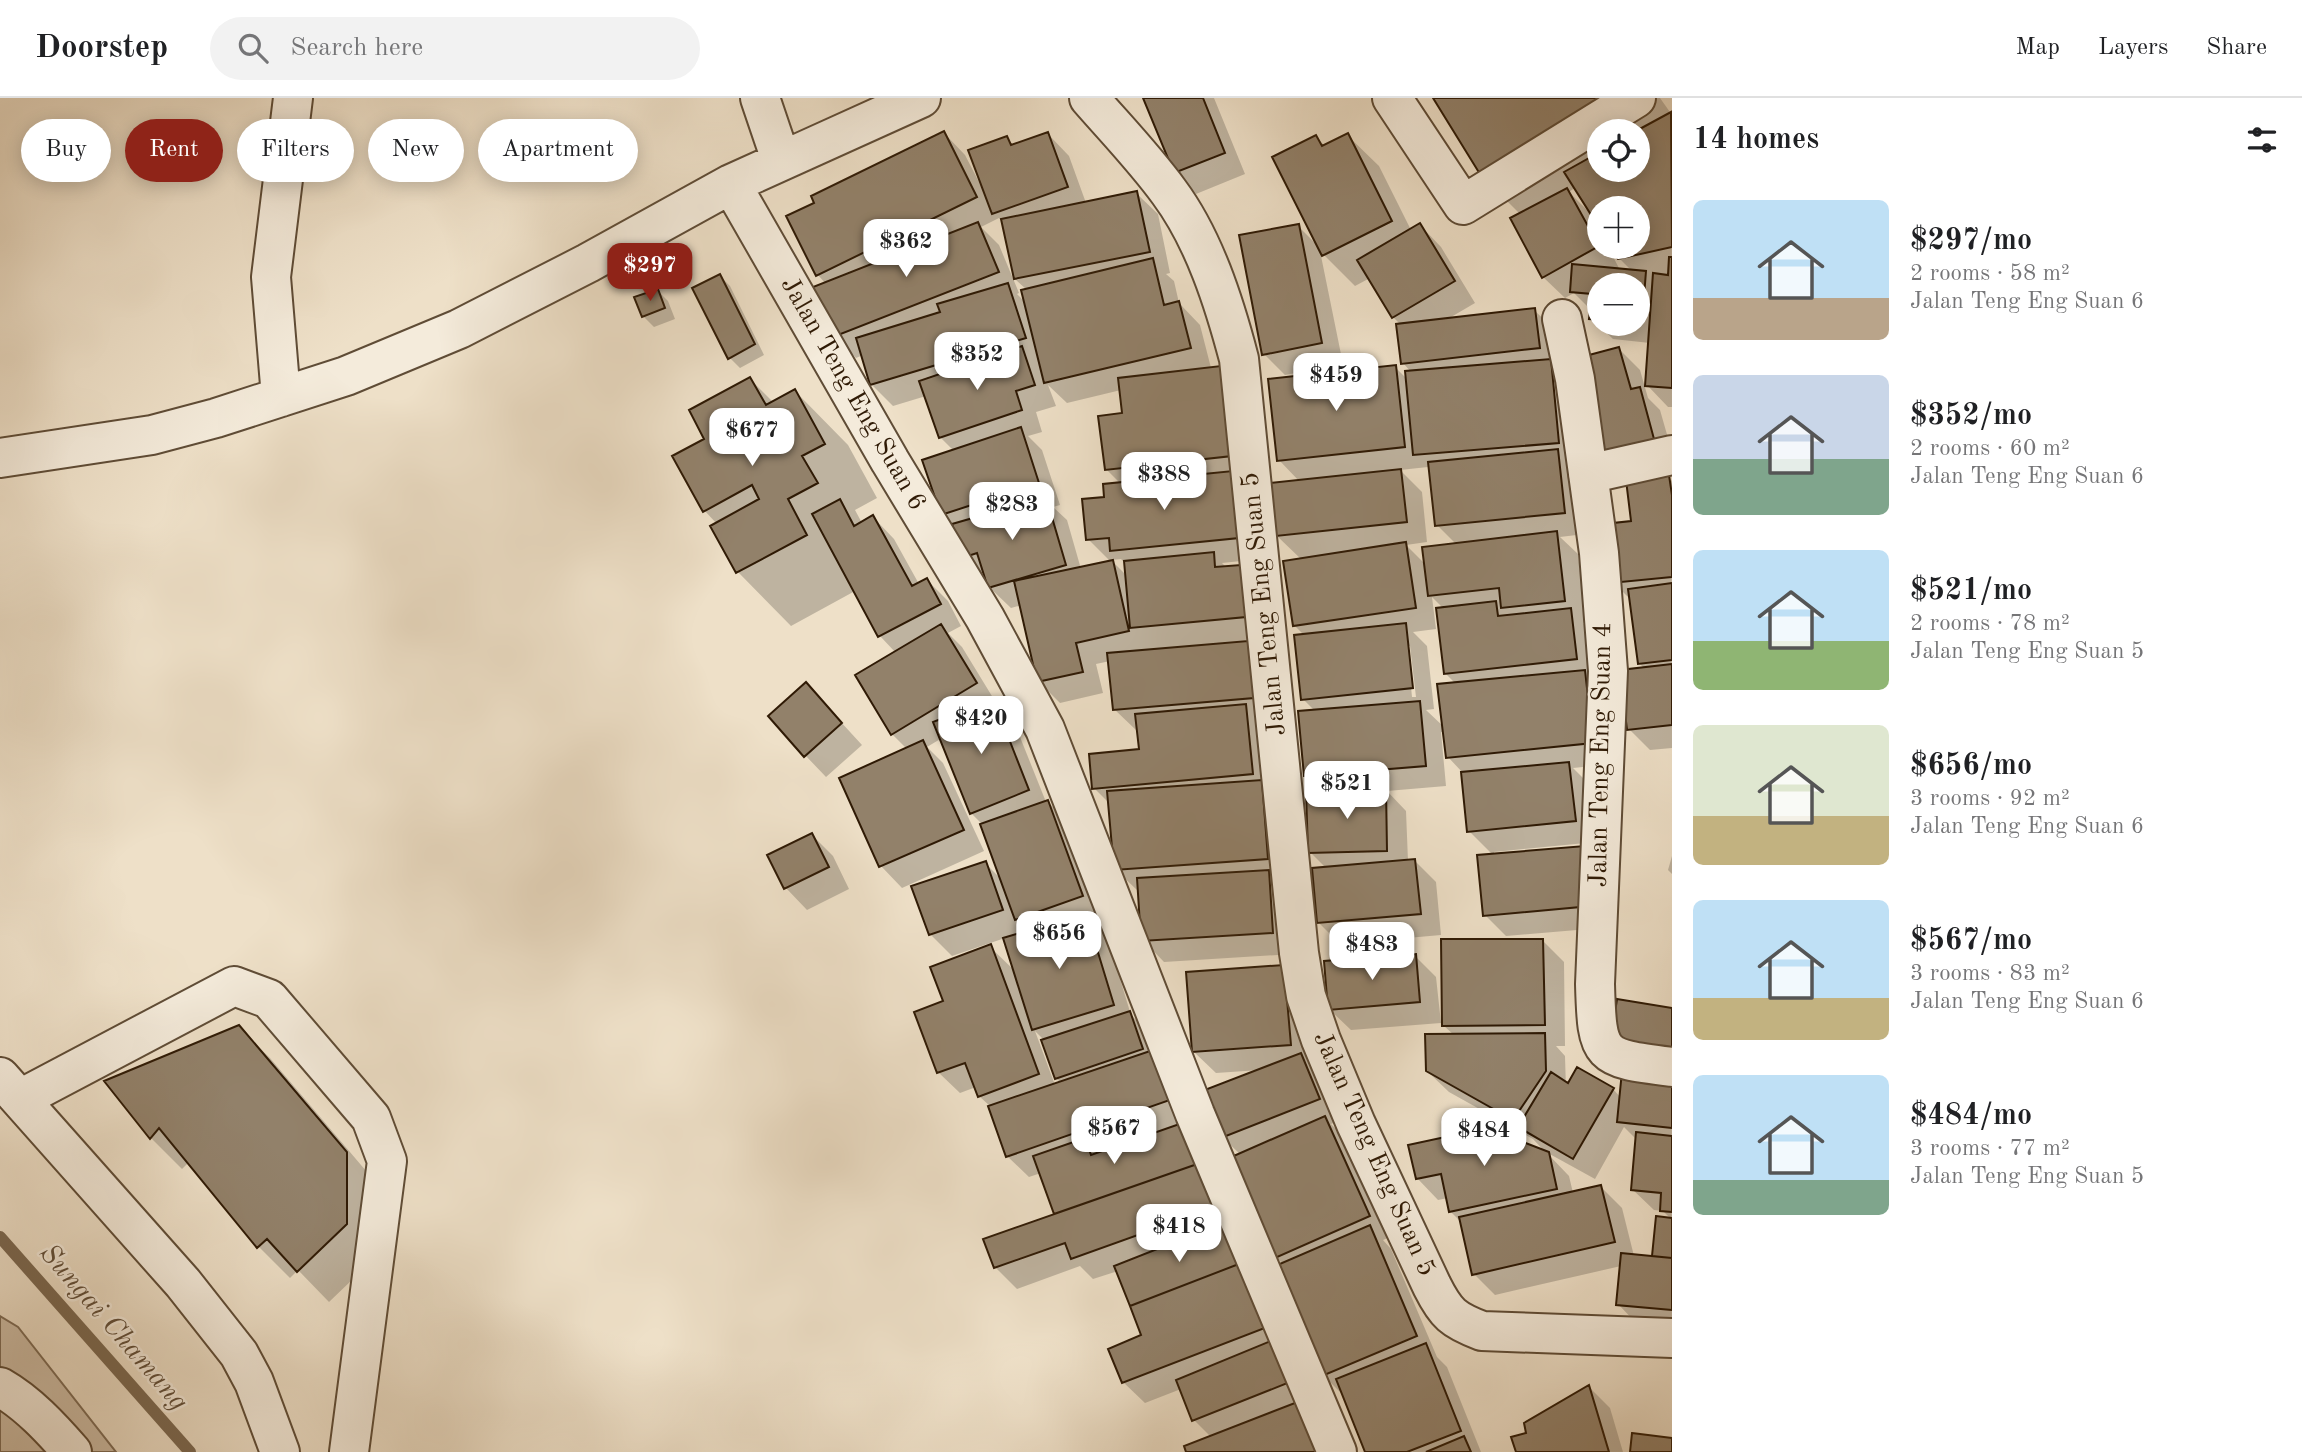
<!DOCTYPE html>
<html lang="en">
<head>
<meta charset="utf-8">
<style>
  :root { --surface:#fff; --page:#f2f2f2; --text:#202124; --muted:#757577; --line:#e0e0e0; --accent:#8f2418 }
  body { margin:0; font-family:"Old Standard TT",serif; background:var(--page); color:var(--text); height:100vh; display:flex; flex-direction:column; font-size:26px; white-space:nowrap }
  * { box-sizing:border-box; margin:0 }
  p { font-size:23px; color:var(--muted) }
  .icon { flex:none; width:38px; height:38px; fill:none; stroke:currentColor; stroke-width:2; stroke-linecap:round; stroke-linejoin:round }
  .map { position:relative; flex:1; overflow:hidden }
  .details { display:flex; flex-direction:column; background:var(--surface); width:630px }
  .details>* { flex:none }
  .guide { position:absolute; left:21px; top:21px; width:665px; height:63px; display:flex; gap:14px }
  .tools { position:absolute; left:1587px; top:21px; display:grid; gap:14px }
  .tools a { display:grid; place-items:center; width:63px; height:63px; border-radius:50%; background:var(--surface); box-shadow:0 4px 18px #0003; font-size:35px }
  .price { position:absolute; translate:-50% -60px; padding:0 16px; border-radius:14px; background:#fff; color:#222; font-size:23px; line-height:46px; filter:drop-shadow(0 2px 4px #0008) }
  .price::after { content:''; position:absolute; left:50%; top:42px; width:21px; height:16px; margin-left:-10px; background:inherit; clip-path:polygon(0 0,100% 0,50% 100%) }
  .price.active { background:var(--accent); color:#fff }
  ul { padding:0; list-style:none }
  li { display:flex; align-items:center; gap:21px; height:175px; padding:0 21px }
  li span { display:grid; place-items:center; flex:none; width:196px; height:140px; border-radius:10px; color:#555 }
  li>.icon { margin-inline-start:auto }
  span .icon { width:84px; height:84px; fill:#fffc; stroke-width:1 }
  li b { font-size:30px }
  h2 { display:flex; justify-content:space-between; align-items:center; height:84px; padding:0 21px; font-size:30px }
  .pill { padding:0 24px; border-radius:32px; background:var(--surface); box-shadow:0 4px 18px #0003; font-size:24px; line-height:63px }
  .pill.active { background:var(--accent); color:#fff }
  header { display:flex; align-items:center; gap:42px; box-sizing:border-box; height:98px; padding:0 35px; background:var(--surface); border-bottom:2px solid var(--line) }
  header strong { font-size:33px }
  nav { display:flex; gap:38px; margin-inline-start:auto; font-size:24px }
  .search { width:490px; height:63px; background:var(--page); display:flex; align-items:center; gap:18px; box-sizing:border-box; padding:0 24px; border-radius:38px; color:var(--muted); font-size:26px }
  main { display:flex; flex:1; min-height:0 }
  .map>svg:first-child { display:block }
  .green { fill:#cebea7; stroke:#7e6c56; stroke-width:2 }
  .shadow { fill:#0003; fill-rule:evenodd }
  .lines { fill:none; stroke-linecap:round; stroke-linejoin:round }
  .stream { stroke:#7b6952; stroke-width:12 }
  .building { fill:#92816a; stroke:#2f1a05; stroke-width:2 }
  .minor-casing { stroke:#5f4c36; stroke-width:42 }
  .minor { stroke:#f4ebdb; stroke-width:38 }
  .labels { text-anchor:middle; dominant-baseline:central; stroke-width:5; stroke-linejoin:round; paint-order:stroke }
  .street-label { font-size:26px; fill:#2f1a05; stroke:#f4ebdb }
  .water-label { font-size:28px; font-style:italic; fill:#614e39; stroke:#f4ebdb }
</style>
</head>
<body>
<header>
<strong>Doorstep</strong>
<div class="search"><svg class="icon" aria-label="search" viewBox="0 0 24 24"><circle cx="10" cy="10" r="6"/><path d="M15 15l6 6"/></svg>Search here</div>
<nav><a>Map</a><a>Layers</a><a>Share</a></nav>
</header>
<main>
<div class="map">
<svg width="1672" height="1354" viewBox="0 0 1672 1354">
  <rect width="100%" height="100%" fill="#eee0c8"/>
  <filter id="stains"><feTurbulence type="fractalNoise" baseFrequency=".00286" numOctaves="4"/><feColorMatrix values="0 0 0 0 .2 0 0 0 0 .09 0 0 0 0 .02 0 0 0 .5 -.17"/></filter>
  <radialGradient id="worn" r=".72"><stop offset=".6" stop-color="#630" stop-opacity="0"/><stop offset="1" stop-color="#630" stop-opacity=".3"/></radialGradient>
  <path class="green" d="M0,1218l18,11 98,125h-116z"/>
  <path class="shadow" d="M1144,0h70l31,76 -49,20 -21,-22z
    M1435,0h225l12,17v292h-4l-21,-22 3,-42 -37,-4 -22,-21 1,-7 -18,-18 -9,5 -22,-21 -22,-62 -37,-37zM1600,33h38v39h-38zM1576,89l15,25 -1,1 -21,-21zM1600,110h38v39h-26l7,11 13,13 -12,-1 -12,-23h-8zM1600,187h38v39h-38z
    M944,35l21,22 15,29 26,-46 8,8 34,-12 21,22 17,47 50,-10 22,21 12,59 -4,1 8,7 5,22 21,22 60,234 -38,4 5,5 40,70 -22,2 24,24 25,290 -130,8 -21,-22 -4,-50h-2l-22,-21 -5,-65 -16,-16 47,-37 -2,-21h-3l-22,-21 -4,-48 -14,3 7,29 -43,10 -21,-21 -17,-77 -11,3 -22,-21 -2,-9 -23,-21 -10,-31 -12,-12 12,-63 -14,-14 -14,-41 -33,10 -21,-21 -9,-30 -7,3 -21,-22 -9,-52 -8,-9zM999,120l5,5 11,56 12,11 -1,13 -9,-9 2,-1 -20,-48 -18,-18zM1048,287l19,18 54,-13 3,25 -17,55 14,14 -15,14 -18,41 23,23 -30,7 -14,-49 -14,-13 7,-2 -18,-55 -14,-14 14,-4 -6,-20 20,-6zM1121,461l5,5 1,12 -16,-16z
    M1347,37l32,31 32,64 9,-5 21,22 34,56 -29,17 88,-10 22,21 29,203 -25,3 18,17 8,68 -3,1 9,8 21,133 -40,4 17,17 6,57 -102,10v3l118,72 -106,9 -21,-21 8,-60 -24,-24 -6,-58 -15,-16 -3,-25h-4l5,54 -59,5 19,20 2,50h7l21,21 5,53 -101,9 -21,-21 7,-55 -16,-16 12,-60 -16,-17 9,-64 -12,-12 2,-63 -10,-10 7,-66 -25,-24 23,-54 -21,-22 116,-93 13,13 4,-7 -9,-10 -2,-38 -8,-8 -23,-39 -15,8 -35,-35 23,113 -58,11 -21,-21 34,-128 20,20 -2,-109 9,9zM1428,369l3,4 6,54 20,20 -31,20 -20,-20 21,-3 -5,-50 -22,-22zM1432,499l12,12 2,65 10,10 -12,43 -18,-17 8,-1 -7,-63 -14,-14 23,-3zM1407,548h3l6,51h-4z
    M720,178l10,10 34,69 -24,13 -11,-11z
    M658,193l10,10 7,18 -21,8 -11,-11z
    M1619,251l21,21 8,28 12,12 12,42 -49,22z
    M750,281l24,24 21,-12 53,54 29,53 -22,12 7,13 11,-6 21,22 25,45 8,-4 21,21 13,25 -13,7 14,14 36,59 16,16 32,80h2l21,21 34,94 -11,4 15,15 24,79 20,19 164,368 -127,50 23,-15 -17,-17 -13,-31 -36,14 -22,-21 21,-46 -26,-65 -25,8 -13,-13 -63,23 -22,-22 61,-52 -15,-42 -12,4 -22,-21 -16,-49 -12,-11 -3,-9 -16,6 -22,-21 7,-70 45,-55 26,25 -11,-34 -53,18 -22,-22 55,-71 17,17 -20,-56 -11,-11 -29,-75 -15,9 16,16 41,88 -82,37 -21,-22 -40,-88 66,-29 -15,-15 4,-81 -16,-17 -25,-45 -64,35 -53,-54 -21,-48 -13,-14 2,-70zM1020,825l9,9 -5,1zM1035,933l10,10 11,37 5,5 -6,2z
    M1668,379l4,4v267l-22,2 -21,-21 16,-60 -5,-5 -9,-64 -18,-18 20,-59z
    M806,586l56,61 -36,32 -21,-22z
    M812,737l21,21 16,33 -42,21 -21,-22z
    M1672,758v18l-4,-4z
    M1542,842l22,22 1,84h-9l9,10 1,33h47l8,9 51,-20v251l-33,-3 -21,-22 3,-38 -126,29 -21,-21 -12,-51 -11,-11 -3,-14 -10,2 -21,-22 130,-24 -14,-15 -84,-47 -22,-21 27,-36 -10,-9zM1624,1029l13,13 -5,49 22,21 9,1 8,8 -14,-1 -3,40 -20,-2 -12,-48 -21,-21 -28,6 -4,-17 -23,-24 49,27z
    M1415,858l21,21 5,46 -90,7 -22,-21z
    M1284,868l56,155 -9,3 15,15 44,98 -7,3 8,9 46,108 10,10 34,85h-114l-23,-56 -21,-21 -40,-111 -7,-7 -35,-102 -19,-18 38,-67 -44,3 -22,-21z
    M238,929l32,31 108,127 -1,71 -48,46 -31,-32 -8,8 -31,-31 -70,-85 -7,7 -31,-31 -44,-56z
    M1589,1289l21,21 13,44h-105l10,-18z"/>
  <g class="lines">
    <path class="stream" d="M0,1139l190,215"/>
  </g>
  <path class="building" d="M1143,0h60l22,55 -51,20z
    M1433,0h186l-136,81z
    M1671,14l1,135 -54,12 -8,-12h28v-39h-38v21l-36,-57 36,-20v18h38v-39h-2z
    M944,33l33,66 -161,79 -30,-60 28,-13 -3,-7z
    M1048,34l20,55 -76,27 -24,-64 39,-14 4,9z
    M1348,35l44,88 -70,35 -50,-99 44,-22 6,11z
    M1567,90l32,58 -57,32 -32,-60z
    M1137,93l13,61 -136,27 -13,-60z
    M978,124l21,50 -166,65 -20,-50z
    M1420,125l35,58 -63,37 -35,-58z
    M1299,126l23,119 -60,12 -23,-120z
    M1669,159h3v131l-27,-2 8,-113 15,2z
    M1153,160l11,47 15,-4 12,47 -147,35 -23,-93z
    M1572,166l74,7 -4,52h-4v-38h-38v35l-11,-1 3,-25 -22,-2z
    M720,176l35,70 -27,15 -36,-71z
    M1008,185l18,55 -156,47 -14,-47 84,-26 -3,-8z
    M658,191l7,19 -23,9 -8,-20z
    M1535,210l5,40 -139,16 -5,-40z
    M1022,248l13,39 -19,6 6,19 -83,28 -20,-57z
    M1619,249l12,42 9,-2 14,52 -54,15 -26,-95z
    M1551,261l8,84 -146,12 -8,-84z
    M1396,267l9,82 -128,14 -9,-82z
    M1221,268l11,90 -127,14 -7,-54 24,-3 -4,-35z
    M750,279l16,28 29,-16 30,55 -23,12 16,27 -30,16 19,36 -71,38 -26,-47 49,-27 -7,-14 -49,27 -31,-56 32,-17 -15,-29z
    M1021,329l18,56 -98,32 -19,-55z
    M1558,351l7,64 -130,13 -7,-64z
    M1401,371l6,53 -131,14 -7,-53z
    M1233,373l6,67 -129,13 -1,-13 -23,2 -4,-41 22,-2 -1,-13z
    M1669,377l3,20v82l-61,6 -7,-59 27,-3 -5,-41z
    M1046,399l20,68 -78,23 -11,-35 -15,5 -10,-34z
    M840,401l14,27 19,-11 39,71 15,-8 14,26 -63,33 -66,-123z
    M1557,433l8,70 -64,7 -2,-20 -71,8 -6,-49z
    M1406,444l10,66 -123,18 -10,-65z
    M1214,454l1,15 26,-2 5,52 -116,11 -6,-67z
    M1113,462l16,71 -53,12 7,29 -46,10 -23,-101z
    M1672,485v77l-34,4 -10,-75z
    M1496,503l2,15 73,-8 6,51 -133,15 -8,-66z
    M1406,525l7,65 -112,12 -7,-65z
    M941,526l36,59 -86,52 -36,-60z
    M1248,543l6,57 -141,12 -6,-57z
    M1672,566v61l-45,5 -7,-60z
    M1585,572l8,73 -147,15 -9,-74z
    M806,584l36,41 -38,34 -36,-41z
    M993,600l36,92 -59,24 -37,-92z
    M1420,603l6,65 -122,10 -6,-65z
    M1246,606l7,70 -161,15 -3,-35 50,-5 -4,-35z
    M923,642l41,90 -85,37 -40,-89z
    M1569,664l7,59 -109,11 -6,-60z
    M1262,682l6,79 -154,11 -7,-79z
    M1386,690l1,63 -79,2 -2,-62z
    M1048,702l35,96 -68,24 -35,-96z
    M812,735l17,34 -45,22 -17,-34z
    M1585,748l6,60 -108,10 -6,-61z
    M1415,761l6,55 -104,9 -5,-55z
    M986,763l17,49 -74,25 -18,-49z
    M1269,772l4,63 -132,8 -4,-63z
    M1086,815l28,92 -82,25 -29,-92z
    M1441,841h102l2,86 -103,1z
    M991,846l48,130 -61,23 -13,-34 -28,10 -23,-61 29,-11 -13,-34z
    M1416,856l4,48 -92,8 -4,-49z
    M1284,867l7,80 -99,7 -6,-80z
    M1617,901l55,9v48l-62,-11z
    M1130,913l13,38 -88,30 -14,-39z
    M239,927l108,127v72l-50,48 -30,-33 -10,9 -98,-120 -9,11 -46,-58z
    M1545,935l1,38 -33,49 -87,-49 -1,-37z
    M1153,952l17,50 -164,57 -18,-51z
    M1301,955l19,46 -99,39 -19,-47z
    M1577,969l37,21 -41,71 -55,-32 33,-55 17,11z
    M1622,973l50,5v52l-55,-6z
    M1325,1018l45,100 -95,42 -46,-100z
    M1188,1023l15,41 -149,52 -21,-58 52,-18 6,17z
    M1487,1030l62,24 8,37 -108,23 -8,-38 -25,5 -8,-34z
    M1636,1034l36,4v76l-12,-1 1,-18 -30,-3z
    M1203,1064l16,44 -148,53 -6,-16 -71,25 -11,-29z
    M1601,1087l14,57 -143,33 -13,-58z
    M1656,1118l16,2v40l-20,-2z
    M1228,1123l16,41 -114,44 -16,-40z
    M1370,1127l47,111 -95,40 -47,-110z
    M1621,1155l51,5v52l-56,-5z
    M1244,1164l26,64 -148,57 -14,-34 33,-14 -11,-29z
    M1278,1240l17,42 -103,41 -16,-41z
    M1426,1245l35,88 -54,21h-42l-29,-73z
    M1589,1287l20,67h-93l-5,-15 15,-4 -2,-10z
    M1300,1303l19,51h-133l-2,-6z
    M1632,1335l40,5v14h-42z
    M1464,1338l7,16h-45z"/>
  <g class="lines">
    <g class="minor-casing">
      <path id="minor" d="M760,0l21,62
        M1089,0c27,31 56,61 80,94 35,47 55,110 70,167l60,594 7,43 15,44 35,84 76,162c14,28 21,34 50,45l190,7
        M1392,0l71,107 173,-107
        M731,86l159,277 95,157 60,111 150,385 142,338
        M1562,221l13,60 24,174 9,118 -13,313c2,74 4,74 77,83
        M281,299l-10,-120 22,-179
        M0,360l152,-23 64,-17 130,-42 113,-47 129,-66 143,-79 190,-86
        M1588,376l84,-19
        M0,979l183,206 56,71 15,28 26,70
        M20,1001l214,-113 35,13 102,119 16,43 -38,291
        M0,1289c28,16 51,41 72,65"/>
    </g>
    <use href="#minor" class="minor"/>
  </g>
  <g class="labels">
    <g class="street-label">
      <text transform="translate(853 296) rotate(60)">Jalan Teng Eng Suan 6</text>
      <text transform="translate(1264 506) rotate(-96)">Jalan Teng Eng Suan 5</text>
      <text transform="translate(1601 657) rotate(-89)">Jalan Teng Eng Suan 4</text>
      <text transform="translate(1374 1056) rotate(66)">Jalan Teng Eng Suan 5</text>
    </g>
    <g class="water-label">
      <text transform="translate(113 1230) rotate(49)">Sungai Chamang</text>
    </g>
  </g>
  <rect width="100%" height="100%" filter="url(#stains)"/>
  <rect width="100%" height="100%" fill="url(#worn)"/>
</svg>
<div class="tools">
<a><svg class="icon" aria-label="locate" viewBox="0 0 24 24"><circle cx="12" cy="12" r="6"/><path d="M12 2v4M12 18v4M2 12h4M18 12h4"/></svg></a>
<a>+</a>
<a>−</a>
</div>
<b class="price" style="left:906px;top:181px">$362</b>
<b class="price active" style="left:650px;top:205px">$297</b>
<b class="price" style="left:977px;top:294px">$352</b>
<b class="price" style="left:1336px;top:315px">$459</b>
<b class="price" style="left:752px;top:370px">$677</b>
<b class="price" style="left:1164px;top:414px">$388</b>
<b class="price" style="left:1012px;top:444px">$283</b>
<b class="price" style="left:981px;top:658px">$420</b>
<b class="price" style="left:1347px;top:723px">$521</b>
<b class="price" style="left:1059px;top:873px">$656</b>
<b class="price" style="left:1372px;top:884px">$483</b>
<b class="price" style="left:1114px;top:1068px">$567</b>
<b class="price" style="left:1484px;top:1070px">$484</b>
<b class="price" style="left:1179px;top:1166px">$418</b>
<div class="guide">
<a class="pill">Buy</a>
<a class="pill active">Rent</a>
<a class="pill">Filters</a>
<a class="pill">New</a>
<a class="pill">Apartment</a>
</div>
</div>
<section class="details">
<h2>14 homes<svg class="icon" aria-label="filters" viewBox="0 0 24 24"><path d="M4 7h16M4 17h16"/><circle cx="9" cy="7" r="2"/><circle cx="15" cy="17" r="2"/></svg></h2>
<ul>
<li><span style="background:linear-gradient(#bfe0f5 70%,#b9a48a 0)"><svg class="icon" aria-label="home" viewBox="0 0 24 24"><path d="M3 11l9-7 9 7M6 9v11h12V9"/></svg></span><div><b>$297/mo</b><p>2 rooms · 58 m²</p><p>Jalan Teng Eng Suan 6</p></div></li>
<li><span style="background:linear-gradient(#c9d6e8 60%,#7fa58c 0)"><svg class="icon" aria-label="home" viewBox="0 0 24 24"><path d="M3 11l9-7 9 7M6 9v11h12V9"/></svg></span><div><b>$352/mo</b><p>2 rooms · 60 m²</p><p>Jalan Teng Eng Suan 6</p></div></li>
<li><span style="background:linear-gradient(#bfe0f5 65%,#8fb573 0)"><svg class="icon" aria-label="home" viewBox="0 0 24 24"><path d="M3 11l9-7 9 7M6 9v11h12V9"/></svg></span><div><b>$521/mo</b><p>2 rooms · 78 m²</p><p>Jalan Teng Eng Suan 5</p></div></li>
<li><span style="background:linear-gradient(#dfe7d0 65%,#c2b280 0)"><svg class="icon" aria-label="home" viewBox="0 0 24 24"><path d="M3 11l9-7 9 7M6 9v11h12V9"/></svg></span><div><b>$656/mo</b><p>3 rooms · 92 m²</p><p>Jalan Teng Eng Suan 6</p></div></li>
<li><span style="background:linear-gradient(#bfe0f5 70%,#c2b280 0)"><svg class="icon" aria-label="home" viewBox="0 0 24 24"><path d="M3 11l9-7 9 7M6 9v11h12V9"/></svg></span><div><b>$567/mo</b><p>3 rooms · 83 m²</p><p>Jalan Teng Eng Suan 6</p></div></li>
<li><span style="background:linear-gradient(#bfe0f5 75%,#7fa58c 0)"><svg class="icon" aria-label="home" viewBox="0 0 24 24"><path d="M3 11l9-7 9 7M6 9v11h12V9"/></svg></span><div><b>$484/mo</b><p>3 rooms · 77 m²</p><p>Jalan Teng Eng Suan 5</p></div></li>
</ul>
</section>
</main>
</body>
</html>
